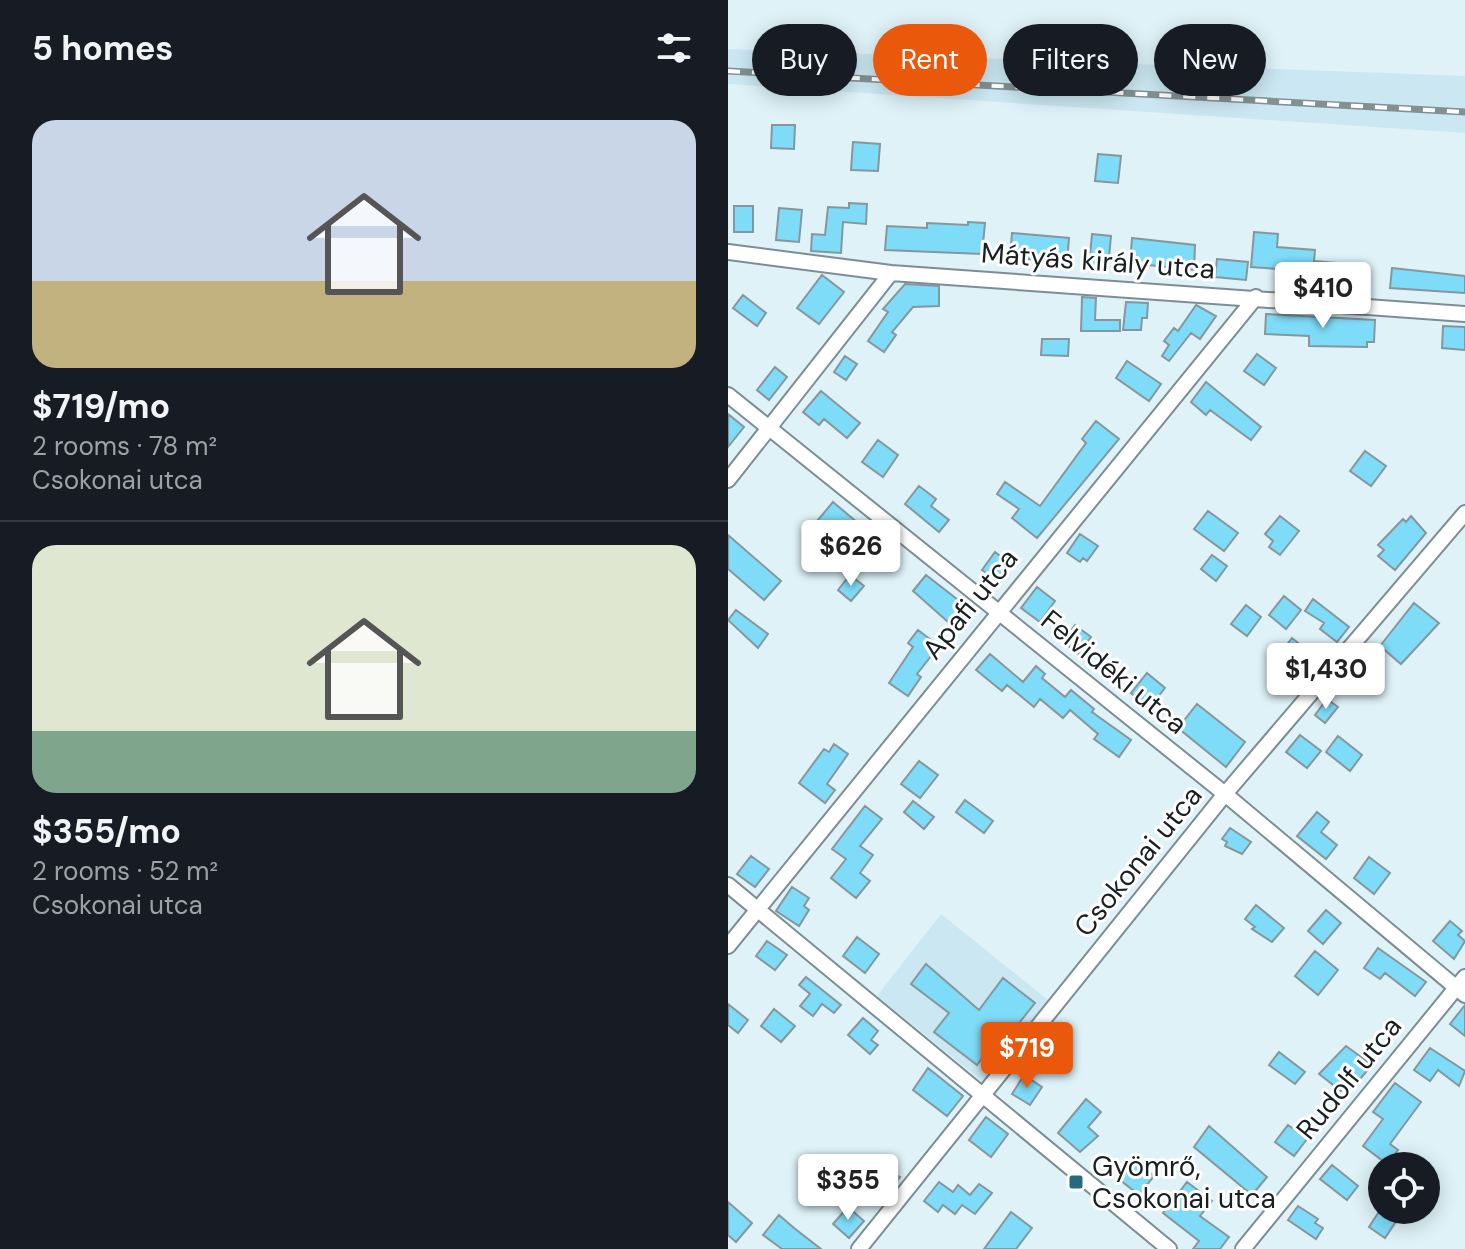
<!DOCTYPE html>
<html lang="en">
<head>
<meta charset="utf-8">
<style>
  :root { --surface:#171b24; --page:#20242c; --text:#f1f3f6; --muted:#9ea1a6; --line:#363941; --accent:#ea580c }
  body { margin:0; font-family:"DM Sans",sans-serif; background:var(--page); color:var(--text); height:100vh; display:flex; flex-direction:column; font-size:30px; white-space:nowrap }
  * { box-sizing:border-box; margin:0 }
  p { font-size:26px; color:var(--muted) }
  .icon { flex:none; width:44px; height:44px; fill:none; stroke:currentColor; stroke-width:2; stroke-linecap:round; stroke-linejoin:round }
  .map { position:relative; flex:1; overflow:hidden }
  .drawer { display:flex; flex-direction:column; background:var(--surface); width:728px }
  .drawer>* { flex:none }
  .guide { position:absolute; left:24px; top:24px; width:592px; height:72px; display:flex; gap:16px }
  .controls { position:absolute; left:640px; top:1152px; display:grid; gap:16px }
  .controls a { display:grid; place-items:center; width:72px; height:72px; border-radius:50%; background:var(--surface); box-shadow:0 4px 20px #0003; font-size:40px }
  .price { position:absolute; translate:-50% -68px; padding:0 18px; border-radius:8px; background:#fff; color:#222; font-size:26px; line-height:52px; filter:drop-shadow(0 2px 4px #0008) }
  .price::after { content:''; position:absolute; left:50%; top:48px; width:24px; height:18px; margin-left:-12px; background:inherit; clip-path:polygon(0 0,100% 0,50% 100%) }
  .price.active { background:var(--accent); color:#fff }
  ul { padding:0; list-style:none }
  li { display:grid; align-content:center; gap:16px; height:424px; padding:0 32px }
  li+li { border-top:2px solid var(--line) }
  li span { display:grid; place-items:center; height:248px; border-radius:24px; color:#555 }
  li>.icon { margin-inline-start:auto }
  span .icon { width:144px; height:144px; fill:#fffc; stroke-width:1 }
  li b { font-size:34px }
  h2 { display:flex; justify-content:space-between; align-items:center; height:96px; padding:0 32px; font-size:34px }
  .pill { padding:0 28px; border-radius:36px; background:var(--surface); box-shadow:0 4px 20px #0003; font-size:28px; line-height:72px }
  .pill.active { background:var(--accent); color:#fff }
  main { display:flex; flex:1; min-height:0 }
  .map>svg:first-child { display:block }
  .built { fill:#cbe7f1 }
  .building { fill:#7fdcf9; stroke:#85979d; stroke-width:2 }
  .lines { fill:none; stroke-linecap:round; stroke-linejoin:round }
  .minor-casing { stroke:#7c8e94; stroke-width:18 }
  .minor { stroke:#fff; stroke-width:14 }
  .rail-casing { stroke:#829094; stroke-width:7 }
  .rail { stroke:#fff; stroke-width:4; stroke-dasharray:12; stroke-linecap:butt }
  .poi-dot { fill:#286a7d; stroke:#fff; stroke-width:3 }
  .labels { text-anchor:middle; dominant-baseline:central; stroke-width:6; stroke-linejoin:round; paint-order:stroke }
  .street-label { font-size:28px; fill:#181f21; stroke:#fff }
  .poi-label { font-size:28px; fill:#181f21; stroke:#fff; text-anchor:start }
</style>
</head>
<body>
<main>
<section class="drawer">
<h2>5 homes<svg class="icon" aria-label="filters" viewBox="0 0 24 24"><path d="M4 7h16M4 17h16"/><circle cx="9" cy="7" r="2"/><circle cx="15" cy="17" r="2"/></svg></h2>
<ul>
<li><span style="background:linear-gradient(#c9d6e8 65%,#c2b280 0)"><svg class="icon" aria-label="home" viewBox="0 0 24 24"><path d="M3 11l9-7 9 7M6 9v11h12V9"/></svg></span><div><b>$719/mo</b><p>2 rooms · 78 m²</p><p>Csokonai utca</p></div></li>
<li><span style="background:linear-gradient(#dfe7d0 75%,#7fa58c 0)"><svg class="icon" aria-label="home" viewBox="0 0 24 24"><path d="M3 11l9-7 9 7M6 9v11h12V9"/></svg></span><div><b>$355/mo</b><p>2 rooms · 52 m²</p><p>Csokonai utca</p></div></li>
</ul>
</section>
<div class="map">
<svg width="737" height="1249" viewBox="0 0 737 1249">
  <rect width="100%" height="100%" fill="#def2f8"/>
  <path class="built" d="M0,49l737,27v57l-737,-49z
    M213,914l107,86 -65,82 -106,-86z"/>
  <path class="building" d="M44,125h23l-1,24 -23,-1z
    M125,142l27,2 -2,27 -27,-1z
    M370,154l23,2 -3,27 -23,-2z
    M121,203l18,1 -1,20 -23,-2 -2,31 -30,-2 1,-17 13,1 3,-28 21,1z
    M6,206h19v26h-19z
    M51,208l23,2 -3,32 -23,-2z
    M240,222l17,1 -3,31 -97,-4 2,-24 40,2v-5l41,2z
    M526,232l24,2 -1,13 38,3 -1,11 42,4 -1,21 -65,-6 1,-10 -40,-3z
    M284,233l57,5 -2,25 -57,-6z
    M364,234l19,2 -3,31 -19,-1z
    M404,238l63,7 -1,25 -64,-7z
    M489,259l31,3 -2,18 -31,-3z
    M664,268l73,8v17l-75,-5z
    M94,275l22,17 -25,32 -22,-16z
    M177,284l34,2v20l-26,1 -21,25 4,3 -12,17 -16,-11 20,-29 -5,-3z
    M15,295l23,18 -9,13 -24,-18z
    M354,297l14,1 -1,22h25v11h-39z
    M398,302l22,1 -1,15h-5l-1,12h-18z
    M468,305l20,11 -16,23 -9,-6 -22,28 -7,-5 7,-11 -5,-4 10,-13 4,3z
    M538,314l109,6 -1,22h-7v5l-58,-1v-10l-44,-2z
    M715,326l22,1v23l-23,-2z
    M314,339h27l-1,17 -27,-1z
    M529,354l19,14 -12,17 -20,-14z
    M117,356l12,8 -11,16 -12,-8z
    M399,361l34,23 -12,17 -33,-23z
    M47,367l12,10 -18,23 -12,-10z
    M478,382l55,45 -10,13 -41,-30 -4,5 -15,-13z
    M93,391l39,32 -13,15 -23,-19 -5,6 -16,-13z
    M0,414l16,13 -16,20z
    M368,421l23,18 -82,99 -25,-20 7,-9 -22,-15 8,-12 35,24 46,-63 -4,-4z
    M150,440l20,15 -15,22 -21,-15z
    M637,451l21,15 -15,20 -21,-15z
    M191,486l17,13 -5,7 18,14 -10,12 -34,-28z
    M105,502l38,32 4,-5 16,12 -12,16 -25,-19 -4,5 -17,-13 -7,8 -14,-11z
    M480,511l30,22 -14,18 -30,-22z
    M552,516l19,15 -19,24 -11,-8 4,-6 -8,-7z
    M683,516l15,17 -31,37 -17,-14 6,-6 -6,-5 25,-26 3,3z
    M352,534l18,12 -11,15 -4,-3 -3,4 -13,-9z
    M0,535l53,46 -17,19 -36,-31z
    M267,552l17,13 -13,18 -17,-13z
    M484,555l15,11 -11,15 -15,-12z
    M122,575l14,11 -13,15 -13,-11z
    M198,575l45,35 -15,19 -43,-38z
    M309,587l18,14 -15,21 -19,-14z
    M556,596l17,14 -15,19 -17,-14z
    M585,599l36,28 -12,15 -17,-13 4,-6 -19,-12z
    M686,603l25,20 -38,41 -21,-18z
    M518,605l15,12 -14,19 -16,-12z
    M8,610l32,24 -10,14 -30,-28z
    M347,625l16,12 -12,17 -16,-12z
    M190,630l21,16 -22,28 4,3 -13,19 -19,-13 24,-36 -5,-4z
    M564,638l16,13 -12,15 -16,-12z
    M262,654l33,28 13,-16 9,8 -3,4 23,19 6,-7 23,19 -2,3 39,28 -12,17 -25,-18 4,-5 -28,-24 -7,8 -23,-19 -6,8 -27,-22 -5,6 -26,-21z
    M419,673l18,15 -16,20 -18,-15z
    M599,699l11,8 -13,16 -10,-8z
    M469,704l48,38 -19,25 -48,-39z
    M572,735l21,16 -14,17 -21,-16z
    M610,736l24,19 -12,16 -24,-19z
    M106,744l14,10 -21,30 8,6 -10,13 -26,-20 25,-34 5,3z
    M191,761l19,14 -18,23 -19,-14z
    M237,800l28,21 -9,12 -28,-21z
    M185,801l21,16 -10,12 -20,-17z
    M137,806l17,13 -22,27 13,9 -13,18 10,8 -14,17 -25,-20 15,-19 -14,-10z
    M589,812l12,10 -8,10 16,13 -11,14 -29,-23z
    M502,828l21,14 -9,12 -17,-8 2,-4 -5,-3z
    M23,856l18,13 -14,18 -18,-13z
    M641,857l21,16 -16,21 -20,-16z
    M64,887l17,11 -5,8 5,4 -10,16 -23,-15z
    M528,905l28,23 -12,14 -20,-13 3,-2 -10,-8z
    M598,910l15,13 -18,21 -15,-13z
    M722,921l12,10 -4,4 7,6 -11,18 -21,-18z
    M129,937l22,17 -14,19 -22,-17z
    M39,941l20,14 -12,15 -19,-14z
    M650,948l48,34 -11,14 -30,-23 -5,6 -16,-11z
    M587,951l23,19 -20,25 -23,-19z
    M198,964l53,46 24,-32 32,25 -43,54 -6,-4 -9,12 -43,-33 15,-19 -38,-29z
    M78,977l35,28 -7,8 -12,-9 -9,12 -13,-10 10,-12 -11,-9z
    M0,1004l20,16 -10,13 -10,-8z
    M737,1005v31l-15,-12z
    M46,1009l21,17 -14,16 -20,-16z
    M135,1018l15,13 -7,9 7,5 -8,9 -22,-19z
    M618,1046l26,19 -12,14 -6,-5 -13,17 -22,-17z
    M702,1048l35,23 -6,15 -21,-16 -8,11 -16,-11z
    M551,1052l26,20 -10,12 -26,-19z
    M200,1068l35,28 -16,20 -34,-26z
    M296,1075l18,12 -12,18 -18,-11z
    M667,1083l26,19 -31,42 8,6 -11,14 -24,-18 20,-27 -10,-7z
    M358,1099l15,13 -13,15 10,9 -18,16 -22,-19z
    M258,1117l22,17 -17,23 -22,-17z
    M560,1125l19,14 -13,17 -19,-14z
    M481,1126l58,51 -15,18 -58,-48z
    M407,1161l19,15 -15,19 -19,-15z
    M145,1162l27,15 -20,26 -16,-13 9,-11 -9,-7z
    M604,1165l26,21 -11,14 -27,-21z
    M211,1182l14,10 5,-7 12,10 9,-11 13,9 -17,21 -13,-9 -7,9 -12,-9 -5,7 -14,-11z
    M459,1182l25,19 -12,15 29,21 -9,12h-27l6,-8 -36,-28z
    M0,1202l24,21 -16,19 -8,-7z
    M570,1206l20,13 -3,4 8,5 -7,11 -28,-19z
    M120,1207l16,14 -15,17 -16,-14z
    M654,1207l17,10 -14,21 -16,-11z
    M283,1212l21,16 -16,21h-32z
    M51,1215l15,13 27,21h-39l-19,-14z"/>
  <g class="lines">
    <g class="minor-casing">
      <path id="minor" d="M0,252l163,21 574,41
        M0,395l497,399 240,201
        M0,480l163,-207
        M0,885l441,364
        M0,946l528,-649
        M131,1249l366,-455 240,-281
        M515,1249l222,-272"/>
    </g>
    <use href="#minor" class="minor"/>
    <g class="rail-casing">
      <path id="rail" d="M0,71l737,41"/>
    </g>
    <use href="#rail" class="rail"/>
  </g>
  <rect class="poi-dot" x="340" y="1174" width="16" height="16" rx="4"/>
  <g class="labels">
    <g class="street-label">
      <text transform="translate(370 261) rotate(4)">Mátyás király utca</text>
      <text transform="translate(242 604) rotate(-51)">Apafi utca</text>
      <text transform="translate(386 672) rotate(39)">Felvidéki utca</text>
      <text transform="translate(410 861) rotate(-51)">Csokonai utca</text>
      <text transform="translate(621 1078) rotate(-51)">Rudolf utca</text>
    </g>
    <g class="poi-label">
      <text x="364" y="1166">Gyömrő,<tspan x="364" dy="32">Csokonai utca</tspan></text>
    </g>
  </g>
</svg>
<div class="controls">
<a><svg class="icon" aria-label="locate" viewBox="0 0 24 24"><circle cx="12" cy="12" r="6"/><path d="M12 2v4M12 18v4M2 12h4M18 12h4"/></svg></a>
</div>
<b class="price" style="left:595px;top:330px">$410</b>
<b class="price" style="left:123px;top:588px">$626</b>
<b class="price" style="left:598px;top:711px">$1,430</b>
<b class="price active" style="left:299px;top:1090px">$719</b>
<b class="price" style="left:120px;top:1222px">$355</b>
<div class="guide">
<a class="pill">Buy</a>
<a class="pill active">Rent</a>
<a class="pill">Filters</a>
<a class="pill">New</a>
</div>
</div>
</main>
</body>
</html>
